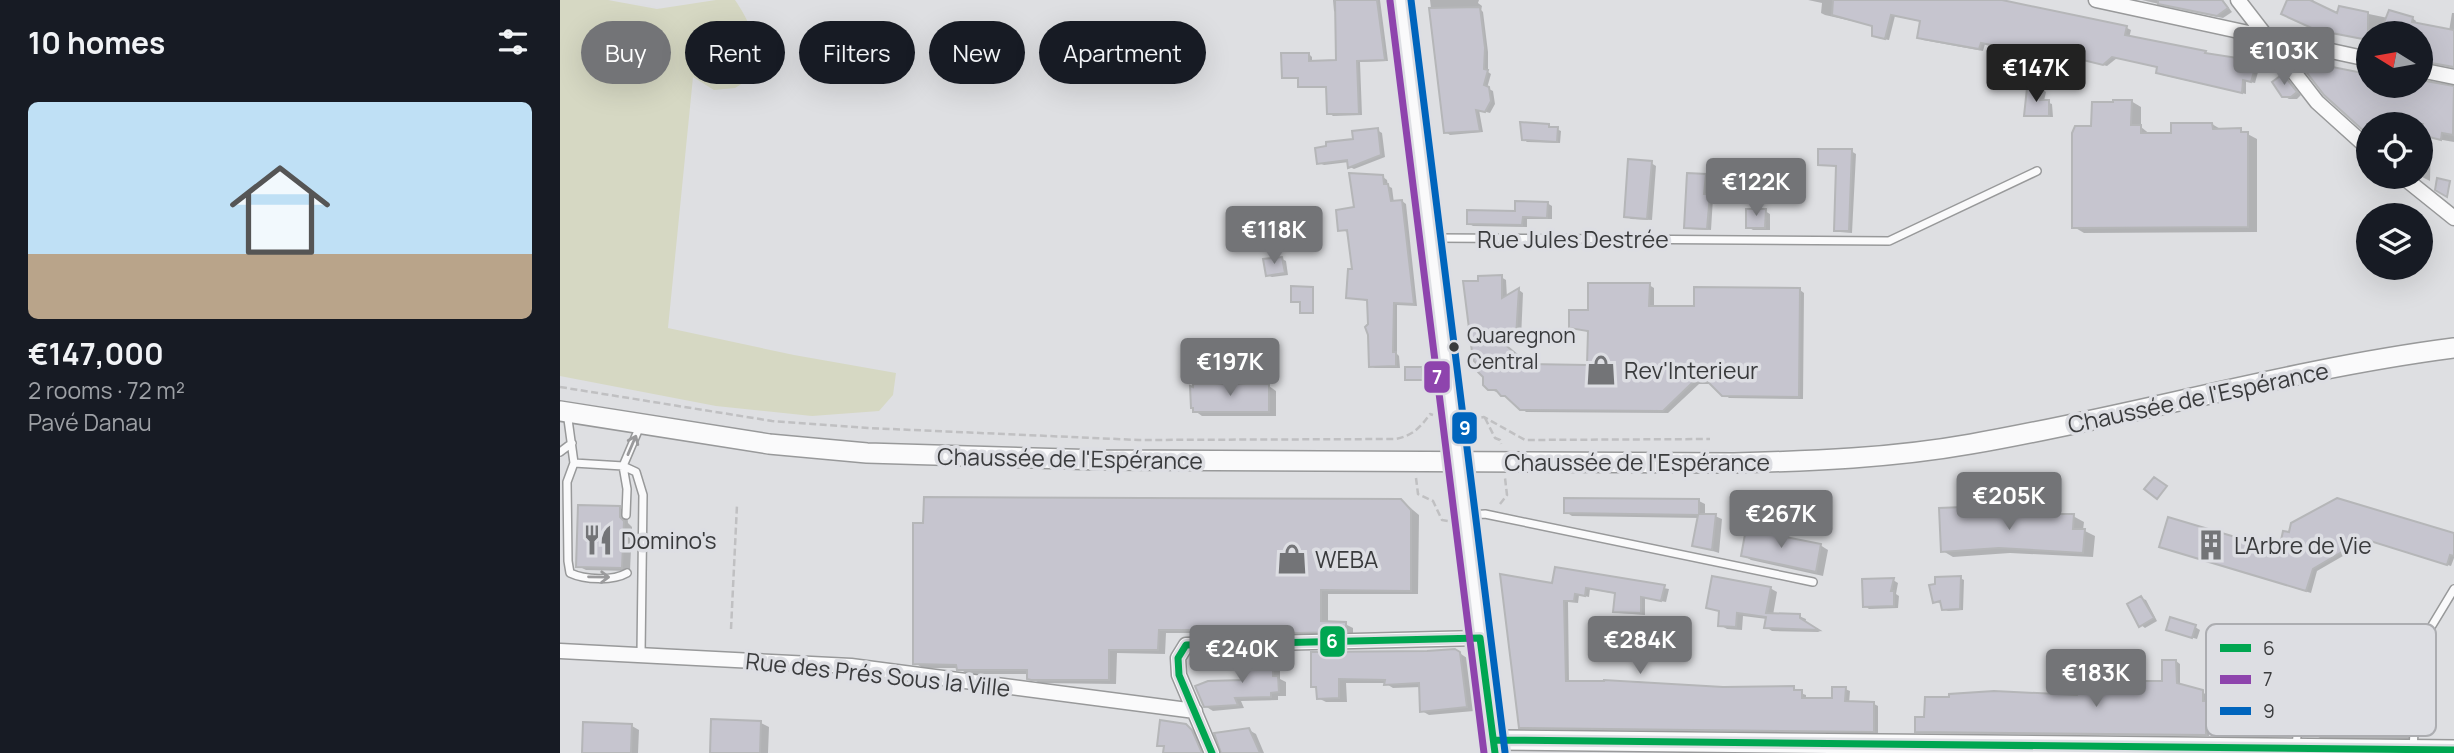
<!DOCTYPE html>
<html lang="en">
<head>
<meta charset="utf-8">
<style>
  :root { --surface:#171b24; --page:#20242c; --text:#f1f3f6; --muted:#9ea1a6; --accent:#737477 }
  body { margin:0; font-family:Manrope,sans-serif; background:var(--page); color:var(--text); height:100vh; display:flex; flex-direction:column; font-size:26px; white-space:nowrap }
  * { box-sizing:border-box; margin:0 }
  p { font-size:23px; color:var(--muted) }
  .icon { flex:none; width:38px; height:38px; fill:none; stroke:currentColor; stroke-width:2; stroke-linecap:round; stroke-linejoin:round }
  .map { position:relative; flex:1; overflow:hidden }
  .details { display:flex; flex-direction:column; background:var(--surface); width:560px }
  .details>* { flex:none }
  .banner { position:absolute; left:21px; top:21px; width:665px; height:63px; display:flex; gap:14px }
  .needle { width:46px; rotate:281deg }
  .controls { position:absolute; left:1796px; top:21px; display:grid; gap:14px }
  .controls a { display:grid; place-items:center; width:77px; height:77px; border-radius:50%; background:var(--surface); box-shadow:0 7px 28px #0002; font-size:35px }
  .price { position:absolute; translate:-50% -60px; padding:0 16px; border-radius:7px; background:var(--accent); color:#fff; font-size:23px; line-height:46px; filter:drop-shadow(0 2px 4px #0008) }
  .price::after { content:''; position:absolute; left:50%; top:42px; width:21px; height:16px; margin-left:-10px; background:inherit; clip-path:polygon(0 0,100% 0,50% 100%) }
  .price.current { background:#222; color:#fff }
  ul { padding:0; list-style:none }
  li { display:grid; align-content:center; gap:14px; height:371px; padding:0 28px }
  li span { display:grid; place-items:center; height:217px; border-radius:10px; color:#555 }
  li>.icon { margin-inline-start:auto }
  span .icon { width:126px; height:126px; fill:#fffc; stroke-width:1 }
  li b { font-size:30px }
  h2 { display:flex; justify-content:space-between; align-items:center; height:84px; padding:0 28px; font-size:30px }
  .pill { padding:0 24px; border-radius:32px; background:var(--surface); box-shadow:0 7px 28px #0002; font-size:24px; line-height:63px }
  .pill.current { background:var(--accent); color:#fff }
  main { display:flex; flex:1; min-height:0 }
  .map>svg:first-child { display:block }
  .green { fill:#d6d8c3 }
  .shadow { fill:#0003 }
  .building { fill:#c6c5cf; stroke:#b5b6b8; stroke-width:2 }
  .lines { fill:none; stroke-linecap:round; stroke-linejoin:round }
  .lane-casing { stroke:#98999a; stroke-width:10 }
  .street-casing { stroke:#98999a; stroke-width:17 }
  .secondary-casing { stroke:#98999a; stroke-width:22 }
  .primary-casing { stroke:#98999a; stroke-width:24 }
  .path { stroke:#c0c0c2; stroke-width:2.5; stroke-dasharray:7 3.5; stroke-linecap:butt }
  .lane { stroke:#fafafb; stroke-width:7 }
  .street { stroke:#fafafb; stroke-width:14 }
  .secondary { stroke:#fafafb; stroke-width:19 }
  .primary { stroke:#fafafb; stroke-width:21 }
  .bus-1-casing { stroke:#dddee3; stroke-width:12 }
  .bus-2-casing { stroke:#dddee3; stroke-width:12 }
  .bus-3-casing { stroke:#dddee3; stroke-width:12 }
  .bus-1 { stroke:#00a651; stroke-width:7 }
  .bus-2 { stroke:#8e44ad; stroke-width:7 }
  .bus-3 { stroke:#0065bd; stroke-width:7 }
  .oneway { stroke:#9a9a9c }
  .bus-dot { fill:#3a3b3d; stroke:#dddee3; stroke-width:2.5 }
  .labels { text-anchor:middle; dominant-baseline:central; stroke-width:7; stroke-linejoin:round; paint-order:stroke }
  .bus-label { font-size:21px; fill:#3a3b3d; stroke:#dddee3; text-anchor:start }
  .street-label { font-size:23px; fill:#3a3b3d; stroke:#dddee3 }
  .poi-label { font-size:23px; fill:#3a3b3d; stroke:#dddee3; text-anchor:start }
  .key { fill:#dddee3; stroke:#acadb1; stroke-width:2 }
  .key-label { font-size:19px; fill:#3a3b3d }
  .line-badge { stroke:#dddee3; stroke-width:2.5 }
  .badge-label { font-size:19px; text-anchor:middle; font-weight:bold; fill:#fff }
</style>
</head>
<body>
<main>
<section class="details">
<h2>10 homes<svg class="icon" aria-label="filters" viewBox="0 0 24 24"><path d="M4 7h16M4 17h16"/><circle cx="9" cy="7" r="2"/><circle cx="15" cy="17" r="2"/></svg></h2>
<ul>
<li><span style="background:linear-gradient(#bfe0f5 70%,#b9a48a 0)"><svg class="icon" aria-label="home" viewBox="0 0 24 24"><path d="M3 11l9-7 9 7M6 9v11h12V9"/></svg></span><div><b>€147,000</b><p>2 rooms · 72 m²</p><p>Pavé Danau</p></div></li>
</ul>
</section>
<div class="map">
<svg width="1894" height="753" viewBox="0 0 1894 753">
  <rect width="100%" height="100%" fill="#dedfe2"/>
  <path class="green" d="M0,0h48l49,9 59,-9h19c21,31 20,42 16,78l-16,10 -21,2 -21,-13 -25,251 126,27 102,18 -3,22 -14,16 -67,5 -96,-10 -156,-30z"/>
  <path class="shadow" d="M773,0h47l8,61 -28,1 2,53 -29,1 -4,-3 -1,-25h-25l-4,-2v-7l-15,-2 25,-23 3,3v6l25,-1v-49l-3,-2z
    M870,0h49l-1,3 4,3 -1,4 2,2 5,40v20l3,2 -4,14 6,3 2,13 -5,9 -11,-3 4,22 -33,3 -4,-3z
    M1248,0h184l135,28 4,2 -2,8 131,27 -5,18 -9,-2v13l-84,-19 -4,-3 1,-4 -42,-10 -10,8 -24,-6v4l-98,-20 -2,7 -60,-11 -4,-2 3,-16 -27,-6 -6,24 -11,-2 -5,-3 1,-9 -49,-11 -4,-2 1,-10z
    M1582,0h19l-2,4z
    M1621,0h42l9,12 -9,6 -39,-8 -4,-3z
    M1729,0h24l5,6 21,10 1,-8 48,10h24l4,3 -1,3 34,7 3,-18h2v55l-27,-6 -7,1 11,-3 -11,-27h-52v16l-7,-4 1,-6 -40,-8z
    M1804,70h4v16l86,2v54l-23,-4 -1,43 -10,-5v-52h-52v8l-43,-38 38,-19z
    M1723,77l5,2 13,16 -4,4h-8l-5,-3z
    M1482,89l4,3 -2,9 8,3 1,13h-23l-4,-2z
    M1571,101l10,6v20l10,8 22,-1 39,-10 10,6h18l17,9v93l-173,1 -10,-6 19,-99z
    M988,125l13,6 -1,12 -33,-1 -4,-3z
    M817,130l5,3 3,24 -31,12 -4,-2 -1,-5 -25,3 -5,-2 36,-23z
    M1291,151l5,3 -4,79 -12,-1 -4,-2 2,-63 -18,-3z
    M1091,163l5,3 -4,54 -21,-1 -5,-3z
    M1145,175l4,3 -1,17 5,3 -2,32 -21,-1 -5,-2z
    M823,177l4,3 1,6 4,2 2,15 8,-2 4,3 11,102 -20,-1v49l2,2 1,12h-25l-5,-2 -2,-65 -20,-4 6,-27 -5,-38 -9,-2z
    M987,203l5,3v13h-25v8l-54,-1 -5,-3z
    M1205,211l5,3v16h-17l-5,-3z
    M722,259l4,2 2,14 -16,2 -5,-2z
    M941,277l5,3 1,18 12,-8 4,3 -2,46h-24l32,27h60v-34l-18,-5 19,-15 59,-27 5,3v19l42,1 104,-18 4,3 -1,106 -74,-1 -17,-14h-13l-31,29 -142,-1 -17,-15 -20,-8 -9,-106z
    M753,289l1,24h-11l-1,-11 -9,-1z
    M709,386l7,5v25h-74l-7,-5z
    M841,500l18,15 -1,79h-90v29l17,1 8,4v7l-92,2 -25,-4h-70l-1,21 -48,-1 -1,31 -76,-1 -11,-5v-4h-62l-8,-6h-36l-8,-5z
    M1139,501l6,3v12h10l7,3 -3,34 -25,-8 6,-27 -128,-2 -6,-4z
    M60,508l7,4 1,11 4,4 -2,44 -44,-1 -8,-4z
    M1403,509l14,8 96,-1 11,6 -1,8 12,6 -2,21 -83,-4 -57,4 -10,-6z
    M1725,533l169,2v23l-3,8 -82,-25 -52,30 -6,22 -150,-46 119,5z
    M1260,545l8,5 -5,26 -72,-16 -8,-5z
    M997,569l112,20 -3,13 -21,-4v17l-26,-2 -5,-2 3,-17 -27,-5 -1,8 -10,-2 -1,8 -10,-1 1,81 154,6 70,-2 5,5 8,3v5l28,-1 11,-10 5,2 -1,12 25,1 4,2v27l-353,-4 -5,-2z
    M1400,578l4,2 -1,30 -15,1 -4,-2 -2,-6 -7,-1z
    M1333,580l5,3 -2,11 3,2 -1,12 -29,1 -4,-3z
    M1210,588l7,4 -4,23 26,1 7,3 -1,5 15,8 -48,-1 -6,-4 1,-8 -24,-3 -1,14 -15,-1 -7,-4 1,-13 -13,-4z
    M1581,598l5,2 11,21 -12,7 -4,-3z
    M1635,627l5,3 -3,9 -24,-7z
    M895,650l12,8 7,53 -45,4 -7,-4 -1,-24 -28,1 -8,-5h-39l1,19h-21l-8,-4v-9l-5,-3 114,-33z
    M712,654l8,5v20l6,3v14h-8v4l-37,1 3,7 -31,3 -8,-5 39,-24z
    M1616,661l4,3v21l26,9v8h23l50,-9 4,2 -1,14h-5l-1,13 -66,-6 -1,20 -288,-3 -4,-2 162,-35 84,-14z
    M1792,666l5,3v11l18,-1 14,5v7l4,2 -1,21h14l4,3 -1,22 -89,-1 -5,-3z
    M153,721l48,2 8,4 -1,26h-56z
    M626,725l13,11 7,17 -39,-4 -8,-4z
    M72,726l7,4 -1,23h-55z
    M689,730l7,4 8,19h-39z"/>
  <path class="building" d="M775,0h42l8,60 -28,1 2,53h-32l-1,-27h-28v-9h-16l-1,-25h28v8l27,-1z
    M1273,0h169l125,26 -2,9 81,16 -1,2 52,8 -6,21 -8,-2 -1,13 -86,-20 1,-6 -45,-10 -9,8 -24,-6v4l-98,-20 -2,6 -62,-11 3,-17 -29,-6 -6,24 -13,-3v-10l-40,-11z
    M1598,0h64l6,8 -11,8 -59,-12z
    M1727,0h23l27,13 2,-7 29,6v28l-52,-10 -35,-16z
    M920,7l5,41 -1,21 4,1 -4,15 5,2 2,14 -6,11 -9,-2 4,21 -36,2 -15,-125z
    M1829,10l24,7 -1,5 42,8v37l-34,-6v-28h-40z
    M1737,60l71,14v12h52v-6l34,6 -1,49 -11,-2 -1,7 -20,-5 2,-11h-56l-1,9 -42,-38z
    M1723,74l14,18 -6,5h-9l-10,-15z
    M1467,88h16l-3,12h9v16h-25z
    M1553,100h19l-1,25h10v8h30v-10h41l1,6 28,-1v4h7v95l-176,1v-95l3,-7h16l1,-24h21z
    M960,122l29,2v3h9l-1,15 -35,-2z
    M818,128l3,27 -33,13 -1,-8 -30,4 -2,-16 11,-2v-4l27,-3 -1,-8z
    M1258,149h34l-3,82h-15l2,-65 -18,-1z
    M1068,159l24,2 -5,58 -23,-2z
    M789,173l34,2 1,9h4l3,17 11,-1 12,104 -20,-1 -1,49h3v14l-27,1 -1,-32 -3,-8 3,-3 -1,-24 -21,-2 2,-29h4l-5,-39 -9,1 -2,-21 18,-3z
    M1127,173l19,1 -2,20h6l-3,35 -23,-1z
    M1877,178l13,3 -3,16 -12,-7z
    M955,201l33,1 -1,16 -24,-1 -1,8 -55,-1v-14l48,1z
    M1186,209h20l-1,19h-19z
    M722,257l3,16 -19,3 -3,-17z
    M942,275v23l17,-10 -3,49h-20l32,27 59,1 1,-34 -19,-3v-18h19v-27h62l-1,23h45v-19l106,1 -1,109 -77,-1 -14,-14h-15l-30,29 -143,-1 -15,-14h-4l-5,-6h-8l-5,-5v-8l-5,-5v-7l-4,-4 -2,-9 -9,-71h15v-5z
    M731,286l22,1v26h-13v-11h-9z
    M845,367h17l1,13h-18z
    M633,384h76v28h-76v-4h-2l-1,-22 3,1z
    M1594,477l13,9 -10,13 -13,-10z
    M364,497l477,2 10,11v81l-90,-1v31l25,1v10l-94,2v-2l-25,-2h-68l-1,20h-49v30h-78l-4,-1v-9h-70l-1,-5 -43,-1v-141h10z
    M1004,498l135,1v15h17l-4,36 -20,-4 6,-31 -134,-2z
    M1777,498l117,35v23l-4,-1 -3,10 -83,-26 -51,30 -7,22 -147,-44 9,-30 111,33 4,-19 6,1 2,-9z
    M18,505l42,1v11l4,4 -2,47 -46,-1z
    M1403,507v7h111l-1,15h12l-2,24 -84,-5 -58,4 -2,-44z
    M1186,529l75,15 -5,28 -75,-16z
    M995,567l110,18 -4,16 -20,-4v16l-28,-1 2,-19 -29,-5 -1,8 -10,-2 -1,7h-10l2,80h38v-1l119,7 71,-1v4h8v8h30v-11h14l-1,14 29,1v30l-355,-4 -19,-154 52,9z
    M1152,576l59,11 -5,26 34,1v4l19,12 -55,-2 2,-11 -29,-4 -1,14 -18,-1 1,-15 -13,-3z
    M1401,576l-1,33 -18,1 -2,-9 -7,2 -4,-18 6,-1v-7z
    M1334,578l-3,13h3v15l-31,1 -1,-28z
    M1581,596l13,22 -15,9 -12,-23z
    M1610,617l26,8 -4,13 -26,-8z
    M895,649l5,3 7,55 -47,5 -1,-29 -35,2 1,-5 -46,-1v19l-22,1 -1,-12h-5v-35l116,-1z
    M693,653h20v23h5l1,16 -8,1v4l-36,1 3,7 -34,2 -9,-21 13,-5 35,-1 10,-14z
    M1602,660h14l1,23 26,7v11l24,-1 1,-13 52,4 -2,17h-5l-1,13 -66,-6v20l-291,-3v-15h9l1,-20h24v-3l45,-3 83,4 2,-7 11,1 1,-6h11v-2h60z
    M1756,662l37,2v14l22,-1v3h10v9h4l-1,23h18l-1,24h-92l-3,-5z
    M151,719l50,2 -1,32h-50z
    M600,720l26,4 6,6 10,23h-39l1,-7h-7z
    M23,722l49,2 -1,29h-49z
    M689,728l11,25h-39l-7,-20z"/>
  <g class="lines">
    <g class="lane-casing">
      <path id="lane" d="M874,238l455,3 148,-70
        M7,412l7,51
        M80,426l-17,40 13,6 7,23 -2,159
        M0,452l12,-9
        M66,515l1,-26 -4,-23 -49,-3 -7,19 1,79 2,12c15,7 43,8 57,0
        M909,515l16,-1 328,68
        M1736,746l11,-110 98,5 14,6
        M1853,749l6,-102 35,-58"/>
    </g>
    <g class="street-casing">
      <path id="street" d="M1536,0l272,59
        M1678,0l79,102 51,46
        M1860,70l34,7
        M1843,177l51,41
        M0,651l291,15 344,45
        M652,753l-33,-78 -1,-17 8,-13 294,-7"/>
    </g>
    <g class="secondary-casing">
      <path id="secondary" d="M0,411l209,33 98,9 234,7 633,3c79,-2 158,-5 237,-19 162,-28 320,-75 483,-96
        M934,740l960,10"/>
    </g>
    <g class="primary-casing">
      <path id="primary" d="M840,0l95,753"/>
    </g>
    <path class="path" d="M0,387l212,34 96,7 271,12 256,-1c17,-3 25,-11 35,-25l3,1
      M925,418l10,20 5,2 1,4
      M911,419l13,-2 41,23 185,-1
      M856,478l2,16 15,7 9,19 6,1
      M940,504l7,-9 -2,-17
      M171,629l6,-124"/>
    <use href="#lane" class="lane"/>
    <use href="#street" class="street"/>
    <use href="#secondary" class="secondary"/>
    <use href="#primary" class="primary"/>
    <g class="bus-1-casing">
      <path id="bus-1" d="M934,740l960,10
        M652,753l-33,-78 -1,-17 8,-13 294,-7 15,115"/>
    </g>
    <g class="bus-2-casing">
      <path id="bus-2" d="M830,1l94,752"/>
    </g>
    <g class="bus-3-casing">
      <path id="bus-3" d="M851,0l94,752"/>
    </g>
    <use href="#bus-1" class="bus-1"/>
    <use href="#bus-2" class="bus-2"/>
    <use href="#bus-3" class="bus-3"/>
  </g>
  <defs><path id="oneway-shaft" d="M-6 0H5M1.5-3L5.5 0L1.5 3" fill="none" stroke-width="1.6" stroke-linecap="round" stroke-linejoin="round" transform="scale(1.75)"/></defs>
  <g class="oneway">
    <use href="#oneway-shaft" transform="translate(72 445) rotate(-67)"/>
    <use href="#oneway-shaft" transform="translate(39 577) rotate(1)"/>
  </g>
  <defs>
    <g id="shop-bare" transform="scale(2.415)"><path d="M-5-2.5h2.3a2.7 3.5 0 0 1 5.4 0H5L5.5 6h-11ZM-1.5-2.5h3a1.5 2.3 0 0 0-3 0Z" fill="#737477" stroke="#dddee3" stroke-width="2.5" paint-order="stroke"/></g>
    <g id="restaurant-bare" transform="scale(2.415)"><path d="M-5-6h1v4h1v-4h1v4h1v-4h1v5L-1.5 .5V6h-2V.5L-5-1ZM5-6V6H3V1.5H1.5Q1.5-4 5-6Z" fill="#737477" stroke="#dddee3" stroke-width="2.5" paint-order="stroke"/></g>
    <g id="building-bare" transform="scale(2.415)"><path d="M-4-6H4V6H1V3H-1V6H-4ZM-2.5-4.3h1.7v1.8h-1.7ZM.8-4.3h1.7v1.8H.8ZM-2.5-1h1.7V.8h-1.7ZM.8-1h1.7V.8H.8Z" fill="#737477" stroke="#dddee3" stroke-width="2.5" paint-order="stroke"/></g>
  </defs>
  <g fill-rule="evenodd">
    <use href="#shop-bare" x="1041" y="370"/>
    <use href="#restaurant-bare" x="38" y="540"/>
    <use href="#building-bare" x="1651" y="545"/>
    <use href="#shop-bare" x="732" y="559"/>
  </g>
  <circle class="bus-dot" cx="894" cy="347" r="6"/>
  <g class="labels">
    <g class="bus-label">
      <text x="907" y="335">Quaregnon<tspan x="907" dy="26">Central</tspan></text>
    </g>
    <g class="street-label">
      <text x="1013" y="239">Rue Jules Destrée</text>
      <text transform="translate(1638 397) rotate(-12)">Chaussée de l'Espérance</text>
      <text transform="translate(510 458) rotate(1)">Chaussée de l'Espérance</text>
      <text x="1077" y="462">Chaussée de l'Espérance</text>
      <text transform="translate(318 674) rotate(6)">Rue des Prés Sous la Ville</text>
    </g>
    <g class="poi-label">
      <text x="1064" y="370">Rev'Interieur</text>
      <text x="61" y="540">Domino's</text>
      <text x="1674" y="545">L'Arbre de Vie</text>
      <text x="755" y="559">WEBA</text>
    </g>
  </g>
  <rect x="1646" y="624" width="230" height="112" rx="10" class="key"/>
  <rect x="1660" y="644" width="31" height="8" fill="#00a651"/>
  <rect x="1660" y="675" width="31" height="9" fill="#8e44ad"/>
  <rect x="1660" y="707" width="31" height="8" fill="#0065bd"/>
  <g class="key-label">
    <text x="1703" y="655">6</text>
    <text x="1703" y="686">7</text>
    <text x="1703" y="718">9</text>
  </g>
  <g class="line-badge">
    <rect x="863" y="360" width="28" height="34" rx="7" fill="#8e44ad"/>
    <rect x="891" y="411" width="27" height="34" rx="7" fill="#0065bd"/>
    <rect x="759" y="625" width="27" height="33" rx="7" fill="#00a651"/>
  </g>
  <g class="badge-label">
    <text x="877" y="384">7</text>
    <text x="905" y="435">9</text>
    <text x="772" y="648">6</text>
  </g>
</svg>
<div class="controls">
<a><svg class="needle" viewBox="-14 -14 28 28"><path d="M0-13l5 13h-10z" fill="#e53935"/><path d="M0 13l5-13h-10z" fill="#9ea1a6"/></svg></a>
<a><svg class="icon" aria-label="locate" viewBox="0 0 24 24"><circle cx="12" cy="12" r="6"/><path d="M12 2v4M12 18v4M2 12h4M18 12h4"/></svg></a>
<a><svg class="icon" aria-label="layers" viewBox="0 0 24 24"><path d="M12 4l9 5-9 5-9-5zM3 14l9 5 9-5"/></svg></a>
</div>
<b class="price" style="left:1724px;top:87px">€103K</b>
<b class="price current" style="left:1476px;top:104px">€147K</b>
<b class="price" style="left:1196px;top:218px">€122K</b>
<b class="price" style="left:714px;top:266px">€118K</b>
<b class="price" style="left:670px;top:398px">€197K</b>
<b class="price" style="left:1449px;top:532px">€205K</b>
<b class="price" style="left:1221px;top:550px">€267K</b>
<b class="price" style="left:1080px;top:676px">€284K</b>
<b class="price" style="left:682px;top:685px">€240K</b>
<b class="price" style="left:1536px;top:709px">€183K</b>
<div class="banner">
<a class="pill current">Buy</a>
<a class="pill">Rent</a>
<a class="pill">Filters</a>
<a class="pill">New</a>
<a class="pill">Apartment</a>
</div>
</div>
</main>
</body>
</html>
